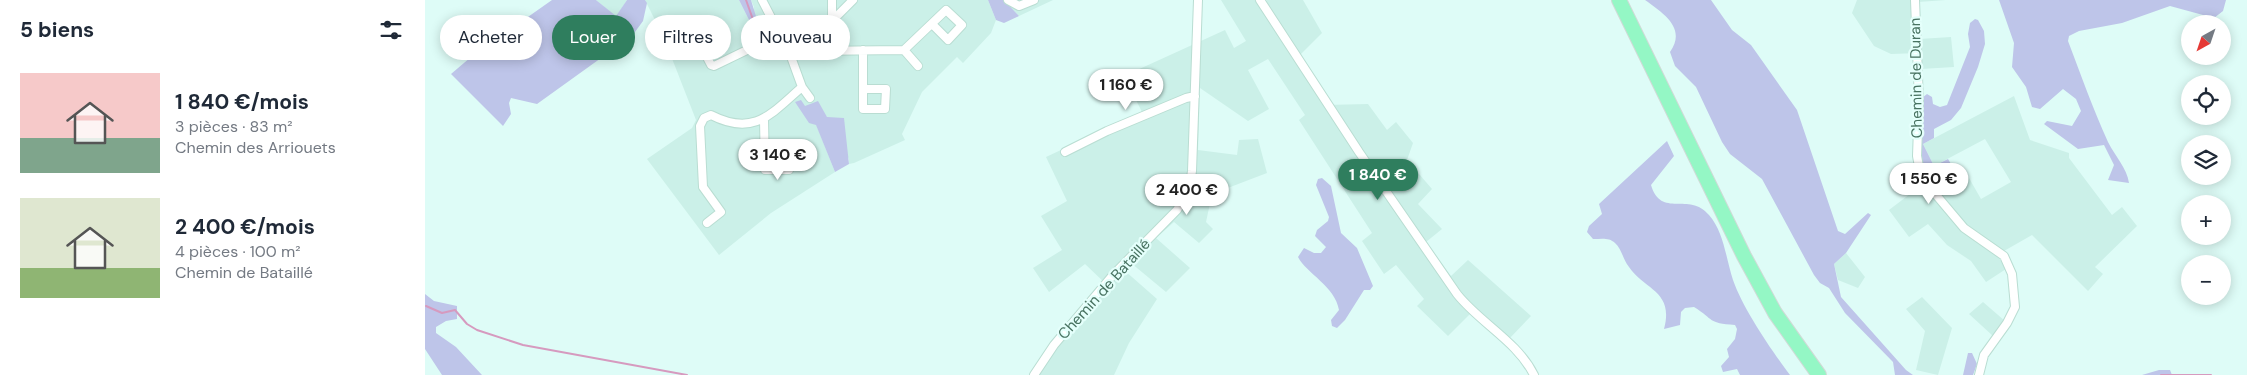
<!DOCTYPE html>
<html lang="fr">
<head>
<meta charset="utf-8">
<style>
  :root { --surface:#fff; --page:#f6f6f7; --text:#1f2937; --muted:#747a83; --accent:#2f7e5e }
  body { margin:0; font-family:"DM Sans",sans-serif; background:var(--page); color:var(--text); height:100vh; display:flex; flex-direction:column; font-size:19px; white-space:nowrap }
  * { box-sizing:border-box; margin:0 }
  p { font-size:16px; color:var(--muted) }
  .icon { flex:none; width:28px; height:28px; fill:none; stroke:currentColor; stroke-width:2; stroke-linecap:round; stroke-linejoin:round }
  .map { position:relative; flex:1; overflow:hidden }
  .drawer { display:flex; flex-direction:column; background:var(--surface); width:425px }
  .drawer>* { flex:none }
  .top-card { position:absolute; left:15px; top:15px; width:475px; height:45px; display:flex; gap:10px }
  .needle { width:32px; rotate:220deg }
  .fabs { position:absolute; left:1756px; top:15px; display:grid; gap:10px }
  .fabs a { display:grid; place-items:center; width:50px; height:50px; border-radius:50%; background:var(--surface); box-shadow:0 2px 12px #0003; font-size:25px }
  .price { position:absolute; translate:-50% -42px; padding:0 11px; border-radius:18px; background:#fff; color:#222; font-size:16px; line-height:32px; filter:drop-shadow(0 1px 2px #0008) }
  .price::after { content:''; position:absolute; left:50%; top:30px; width:15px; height:11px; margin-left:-8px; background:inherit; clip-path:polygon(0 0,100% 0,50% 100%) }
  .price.active { background:var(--accent); color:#fff }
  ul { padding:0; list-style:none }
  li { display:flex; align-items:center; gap:15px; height:125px; padding:0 20px }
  li span { display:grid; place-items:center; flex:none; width:140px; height:100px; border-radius:0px; color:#555 }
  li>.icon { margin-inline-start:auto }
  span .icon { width:60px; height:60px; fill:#fffc; stroke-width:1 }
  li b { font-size:21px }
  h2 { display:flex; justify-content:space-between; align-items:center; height:60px; padding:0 20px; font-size:21px }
  .pill { padding:0 18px; border-radius:22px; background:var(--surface); box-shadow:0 2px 12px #0003; font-size:18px; line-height:45px }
  .pill.active { background:var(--accent); color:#fff }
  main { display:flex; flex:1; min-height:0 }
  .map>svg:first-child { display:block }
  .residential { fill:#cbf0e8 }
  .green { fill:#bec5e9 }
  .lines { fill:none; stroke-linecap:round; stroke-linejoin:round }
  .stream { stroke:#d69abf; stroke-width:2 }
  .street-casing { stroke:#b9ddd2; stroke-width:10 }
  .highway-casing { stroke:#cfdad6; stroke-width:16 }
  .street { stroke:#fff; stroke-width:8 }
  .highway { stroke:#94f7c5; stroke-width:14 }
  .labels { text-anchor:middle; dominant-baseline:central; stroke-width:4.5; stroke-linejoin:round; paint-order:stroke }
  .street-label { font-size:15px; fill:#477260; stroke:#e4fffb }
</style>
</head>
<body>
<main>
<section class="drawer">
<h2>5 biens<svg class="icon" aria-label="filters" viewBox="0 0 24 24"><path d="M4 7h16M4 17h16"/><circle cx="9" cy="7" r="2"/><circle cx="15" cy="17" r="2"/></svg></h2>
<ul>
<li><span style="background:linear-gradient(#f6c9c9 65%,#7fa58c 0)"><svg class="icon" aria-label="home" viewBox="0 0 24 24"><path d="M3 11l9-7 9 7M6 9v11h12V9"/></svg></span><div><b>1 840 €/mois</b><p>3 pièces · 83 m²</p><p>Chemin des Arriouets</p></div></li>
<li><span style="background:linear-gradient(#dfe7d0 70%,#8fb573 0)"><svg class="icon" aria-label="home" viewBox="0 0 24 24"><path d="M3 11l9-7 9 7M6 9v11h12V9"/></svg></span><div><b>2 400 €/mois</b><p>4 pièces · 100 m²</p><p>Chemin de Bataillé</p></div></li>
</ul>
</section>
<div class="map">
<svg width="1822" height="375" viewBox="0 0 1822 375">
  <rect width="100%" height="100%" fill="#defcf7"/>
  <path class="residential" d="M171,0h31l-11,17z
    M220,0h94l13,26 2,-19 -3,-7h237l8,20 -5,13 -28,30 -6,-6 -35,35 -20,42 3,6 -51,23 -5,1v-5l-22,-42 -32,-15 21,22 19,48 -64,41 -52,42 -72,-96 45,-31 4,-8 -32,-82z
    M579,0h49l-34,16z
    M796,0h37l3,5 6,-5h36l19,33 -26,26 29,46 43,-1 19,26 9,-8 17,21 -6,17 25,29 -14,15 24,25 -16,13 25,34 17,-16 63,56 -22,23 -35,-29 -26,26 -31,-30 7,-7 -28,-34 -12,9 -22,-33 10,-8 -73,-113 6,-5 -37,-56 -20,11 21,39 -21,12 -48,-33 -2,62 39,5 2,-15 19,-1 9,34 -55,21 -6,28 7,7 -14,14 -25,-21 -18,16 34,30 -24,24 -35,-29 -7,7 33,29 -28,44 -15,32h-77l18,-27 52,-63 -22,-21 -36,28 -16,-24 29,-18 -21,-34 26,-15 -21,-44 96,-45 -18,-36 101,-46 9,18 12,-7z
    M1432,0h89l-28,2 1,37 32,-2 3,30 -33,2 -1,-16 -29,1 -17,-8 -22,-33z
    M1589,96l16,44 39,13v5l43,57 10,-8 15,19 -42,41 8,7 -15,17 -56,-56 -35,20 9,14 -20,13 -15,-21 -24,-16 -19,-21 -19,13 -20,-27 34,-26 12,15 34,-21 12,21 30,-17 -26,-43 -51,27 -11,-22z
    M1421,253l19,24 -7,11 -20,-8 -4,-16z
    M1497,297l30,31 -14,47 -22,-5 9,-39 -19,-22z
    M1558,302l22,19 -12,15 -24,-22z"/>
  <path class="green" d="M127,0h44l20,16 11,-16h18l2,3 -4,18 -19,26 -16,6 -71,51 -26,-6 -2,5 2,11 -8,12 -52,-52 20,-17z
    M314,0h12l7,23 -6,3z
    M563,0h16l15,16 -15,7 -8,-3z
    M1220,0h66l21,30 19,15 46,65 41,121 7,3 23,-21 3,2 -25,38 -12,11 7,33 65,73 7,5h-18l-2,-13 -48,-49 -16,-25 -9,-5 -6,-8 -52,-96 -32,-25 -8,-12 -26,-55 -21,-21 -5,-14c17,-24 -7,-39 -25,-52z
    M1574,0h227l-3,11 -9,7 -44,-12 -48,17 -43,8 -10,5 -1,5c13,34 25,68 40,101 7,14 19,26 21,41l-21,-3 6,-15 -10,-20 -26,4 -34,-25 3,-3 25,5 9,-15 -5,-12 -13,-10 -23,20 -8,-2 -6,-20 -14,-20 2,-24z
    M1550,19l3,1 6,11 1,13 -7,23 -17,41 -10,12 -17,9v9l-11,6 11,22 14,-7 6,10 -26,13 -8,-17 2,-67 5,-4 5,3 1,7 7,3 7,-2 23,-58 -2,-13 2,-11z
    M376,100l4,6 13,-5 9,16 17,1 5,46 -14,8 -19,-47 -7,-2 -14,-21z
    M1242,141l7,15 -23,29c10,34 38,6 58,30 15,17 17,44 24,65 10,29 39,71 57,95h-50l-3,-6 -14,3 -2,-6 8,-9 -2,-8 8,-10 2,-10 -2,-4c-28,-2 -20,-5 -41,-18l-9,1 -4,4 -1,13 -16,4c10,-38 -18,-38 -35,-62 -6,-7 -7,-18 -14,-24 -6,-6 -14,-4 -22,-4l-6,-7 2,-6 13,-12 -3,-10z
    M897,178l9,8 10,47 16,15 16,38 -3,4h-6l-19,30 -8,8 -5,-2 -1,-6 8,-10c-4,-24 -32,-36 -41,-53l6,-9 10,5h7l5,-6 -11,-11 2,-6 11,-9 1,-4 -13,-32 2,-6z
    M0,294l9,7 23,5v13l-11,2 -10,6v6l20,14 26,28h-40l-17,-26z
    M1543,353h4l5,11 -4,11h-10z
    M1734,370h11l2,5h-30z"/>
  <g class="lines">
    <path class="stream" d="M321,0l10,28
      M1,306l16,7 13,-3 12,14 10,6 46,15 164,30
      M1736,375h50"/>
    <g class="street-casing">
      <path id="street" d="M337,0l28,54 12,33 8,11
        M583,0l11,6 15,-6
        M835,0l99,152 98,142c23,29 60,47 77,81
        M1490,0l4,101 -2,55 4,21 43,51 40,28 8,18 3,33 -8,16 -23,32 -5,20
        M407,21v-21
        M274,42l12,23 3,1 64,-31
        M438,50v59h22l1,-20h-22
        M479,50l14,16
        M406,51l1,-30 21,-21
        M365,54l18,-3 96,-1 42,-40 16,15 -14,15 -16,-16
        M339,120l1,50h24l1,-20h-25
        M640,152l42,-21 79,-33 9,-2
        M282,223l14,-11 -18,-25 -3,-61 4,-8 7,-3c43,22 60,-1 91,-28
        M609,375l20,-30 59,-70 64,-65 12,-20 3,-19 6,-171"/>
    </g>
    <g class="highway-casing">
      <path id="highway" d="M1194,0l125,256 31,57 44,62"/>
    </g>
    <use href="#street" class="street"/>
    <use href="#highway" class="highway"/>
  </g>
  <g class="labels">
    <g class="street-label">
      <text transform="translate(1491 78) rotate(-91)">Chemin de Duran</text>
      <text transform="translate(679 289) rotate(-48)">Chemin de Bataillé</text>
    </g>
  </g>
</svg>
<div class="fabs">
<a><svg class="needle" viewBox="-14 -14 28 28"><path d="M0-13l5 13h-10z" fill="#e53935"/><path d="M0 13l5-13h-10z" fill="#747a83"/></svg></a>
<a><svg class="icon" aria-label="locate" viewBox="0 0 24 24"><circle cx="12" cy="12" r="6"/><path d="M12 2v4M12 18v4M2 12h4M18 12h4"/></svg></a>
<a><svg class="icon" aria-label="layers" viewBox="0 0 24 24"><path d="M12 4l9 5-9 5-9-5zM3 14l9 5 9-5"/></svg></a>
<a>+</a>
<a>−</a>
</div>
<b class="price" style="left:701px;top:111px">1 160 €</b>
<b class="price" style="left:353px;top:181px">3 140 €</b>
<b class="price active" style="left:953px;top:201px">1 840 €</b>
<b class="price" style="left:1504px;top:205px">1 550 €</b>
<b class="price" style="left:762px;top:216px">2 400 €</b>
<div class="top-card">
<a class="pill">Acheter</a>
<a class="pill active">Louer</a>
<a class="pill">Filtres</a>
<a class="pill">Nouveau</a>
</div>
</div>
</main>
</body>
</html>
